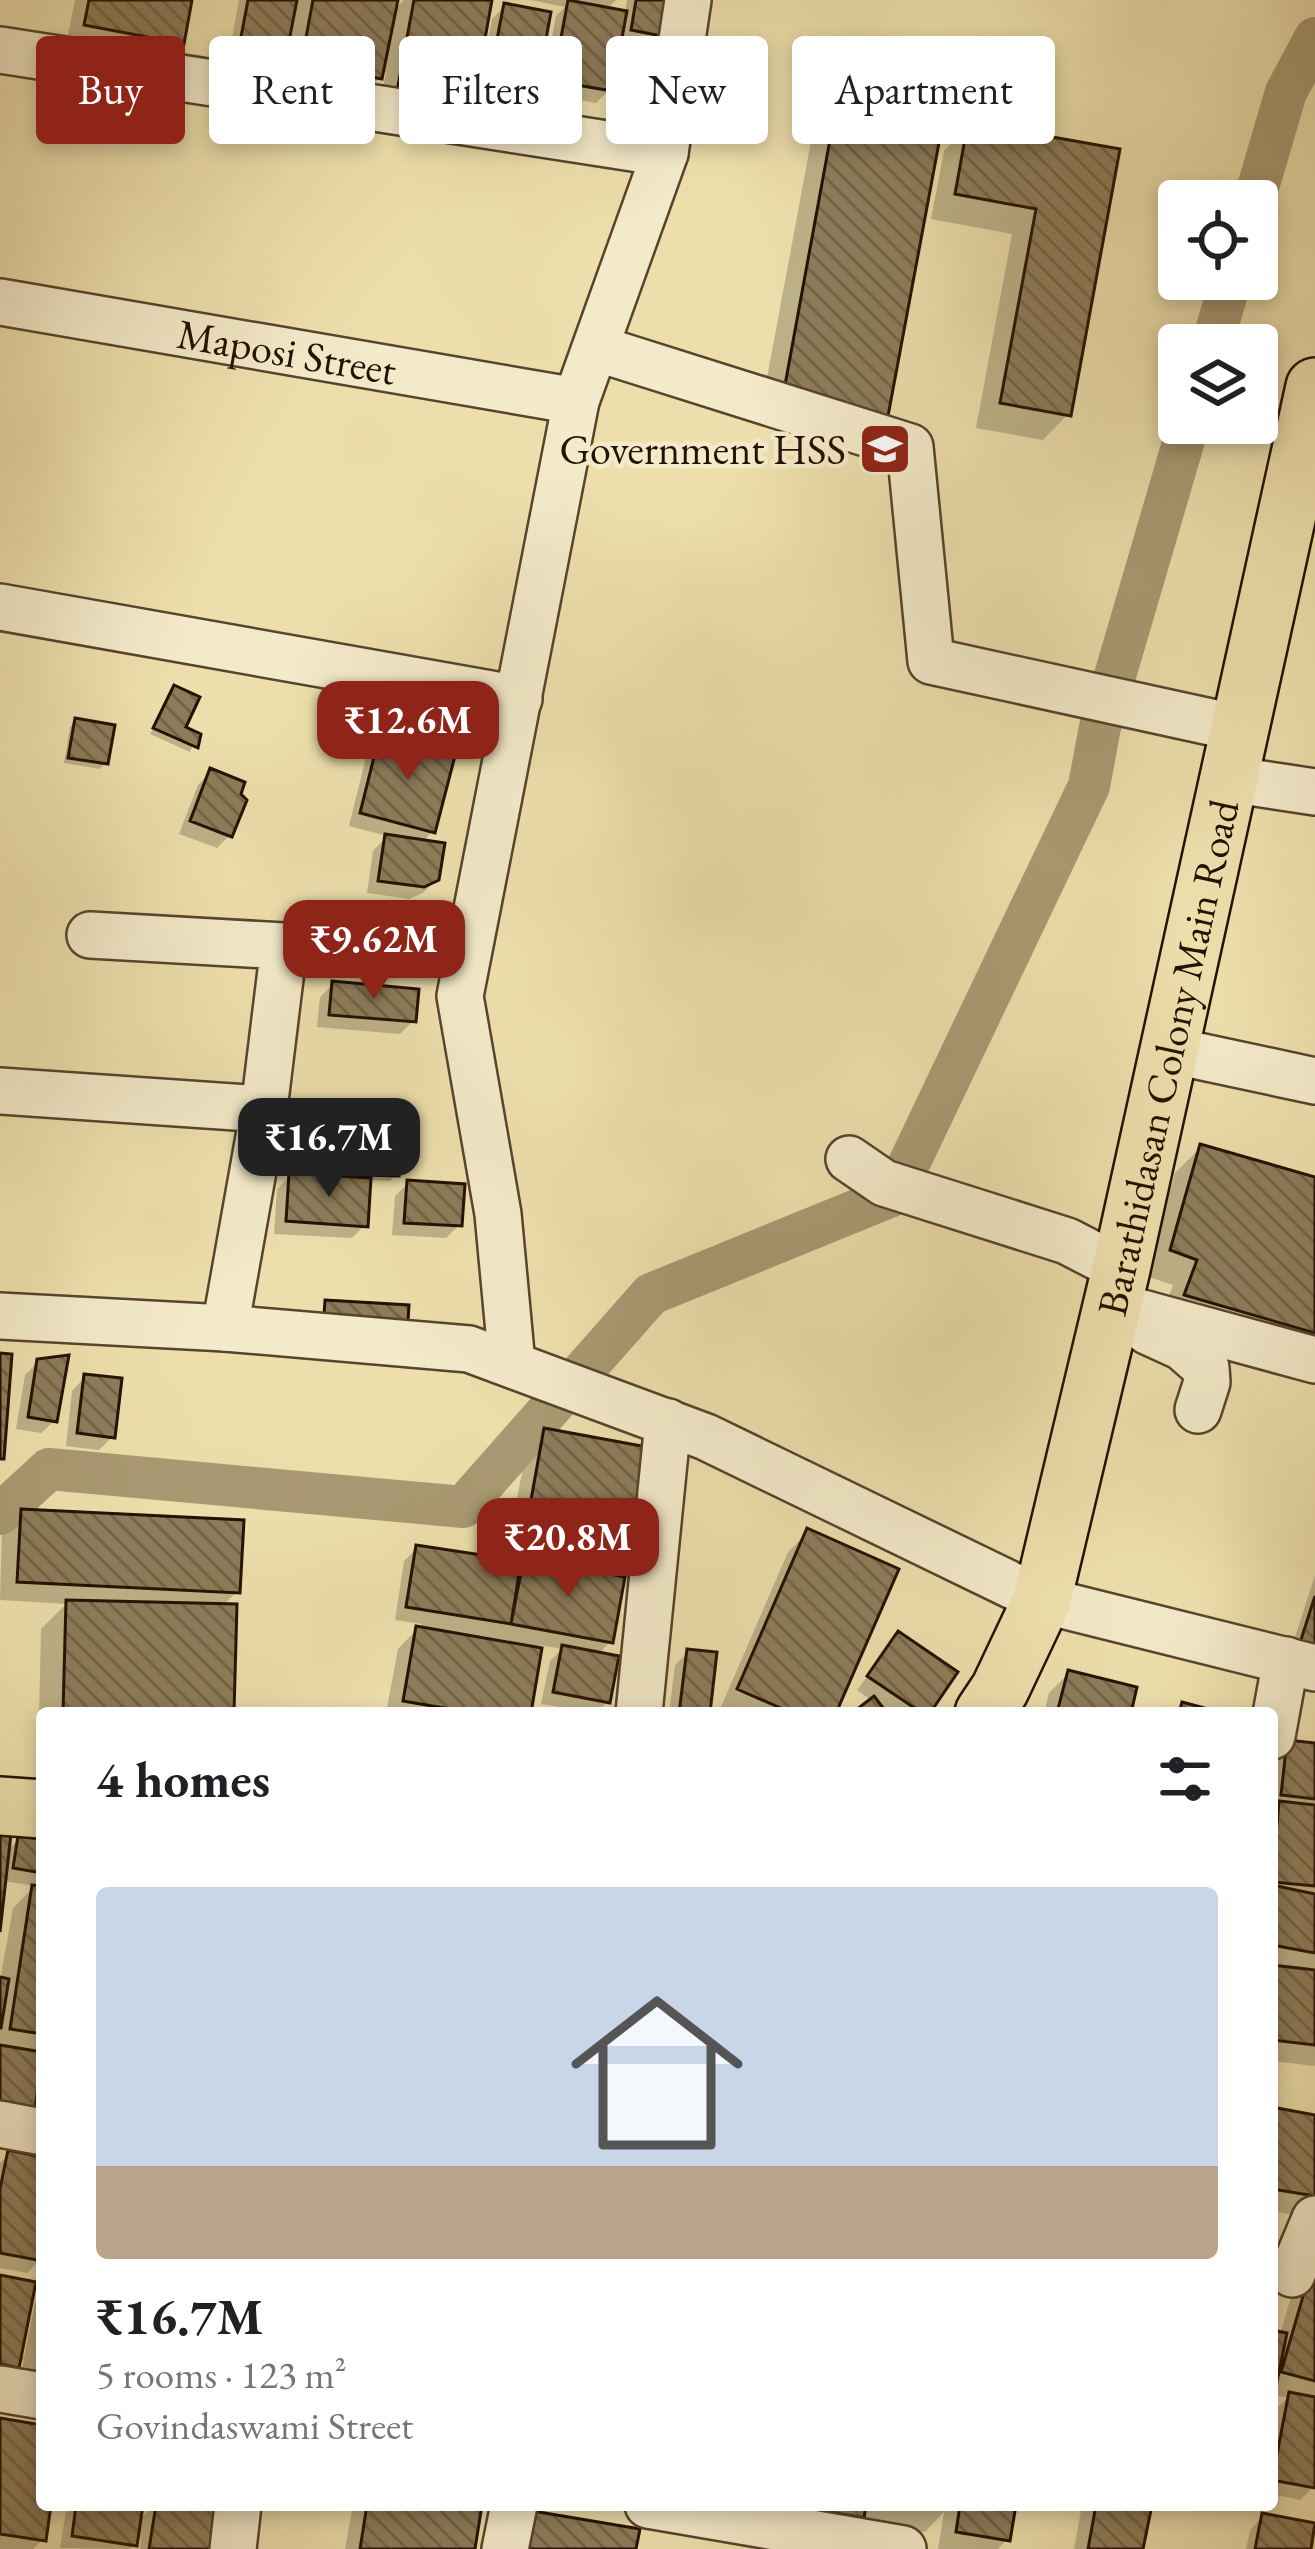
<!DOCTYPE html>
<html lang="en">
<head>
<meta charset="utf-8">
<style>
  :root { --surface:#fff; --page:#f6f6f6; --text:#202124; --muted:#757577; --line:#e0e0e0; --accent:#8f2418 }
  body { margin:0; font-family:"EB Garamond",serif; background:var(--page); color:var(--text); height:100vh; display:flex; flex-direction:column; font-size:45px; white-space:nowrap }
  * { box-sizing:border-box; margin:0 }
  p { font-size:39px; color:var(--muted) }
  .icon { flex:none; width:66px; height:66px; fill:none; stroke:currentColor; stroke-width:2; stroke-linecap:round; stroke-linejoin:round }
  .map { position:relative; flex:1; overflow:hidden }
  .side { position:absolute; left:36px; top:1707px; width:1242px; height:804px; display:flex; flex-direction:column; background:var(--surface); border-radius:12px; box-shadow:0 6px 18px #0003 }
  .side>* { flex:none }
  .banner { position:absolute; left:36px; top:36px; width:1245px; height:108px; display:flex; gap:24px }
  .tools { position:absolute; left:1158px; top:180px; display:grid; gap:24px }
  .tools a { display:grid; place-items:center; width:120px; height:120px; border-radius:12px; background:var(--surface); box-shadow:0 6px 18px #0003; font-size:60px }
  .price { position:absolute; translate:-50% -102px; padding:0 27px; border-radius:24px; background:var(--accent); color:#fff; font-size:39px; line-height:78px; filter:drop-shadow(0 3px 6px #0008) }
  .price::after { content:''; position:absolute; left:50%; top:72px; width:36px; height:27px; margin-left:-18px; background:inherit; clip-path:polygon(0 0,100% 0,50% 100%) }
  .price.current { background:#222; color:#fff }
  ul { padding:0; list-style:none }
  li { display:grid; align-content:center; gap:24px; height:636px; padding:0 60px }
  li+li { border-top:3px solid var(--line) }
  li span { display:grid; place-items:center; height:372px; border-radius:12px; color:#555 }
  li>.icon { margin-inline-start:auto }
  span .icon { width:216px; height:216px; fill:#fffc; stroke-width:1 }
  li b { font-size:51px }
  h2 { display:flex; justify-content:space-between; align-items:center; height:144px; padding:0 60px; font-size:51px }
  .tag { padding:0 42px; border-radius:12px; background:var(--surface); box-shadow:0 6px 18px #0003; font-size:42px; line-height:108px }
  .tag.current { background:var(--accent); color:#fff }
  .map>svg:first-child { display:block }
  .shadow { fill:#0003 }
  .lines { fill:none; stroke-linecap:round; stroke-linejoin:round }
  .canal { stroke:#a99972; stroke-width:42 }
  .building { fill:url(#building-back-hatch); stroke:#241102; stroke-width:3 }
  .minor-casing { stroke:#56442c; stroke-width:50 }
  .major-casing { stroke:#241102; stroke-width:62 }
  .minor { stroke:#f3eac9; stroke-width:45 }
  .major { stroke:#eddfac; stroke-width:57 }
  .labels { text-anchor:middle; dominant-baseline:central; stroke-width:9; stroke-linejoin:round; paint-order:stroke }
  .street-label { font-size:42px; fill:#241102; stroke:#f3eac9 }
  .poi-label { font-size:42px; fill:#241102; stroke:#f3eac9; text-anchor:end }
</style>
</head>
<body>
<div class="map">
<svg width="1315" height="2549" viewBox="0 0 1315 2549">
  <defs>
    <pattern id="building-back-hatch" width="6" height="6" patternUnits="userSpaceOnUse" patternTransform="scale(3)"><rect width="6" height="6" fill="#8d7c5a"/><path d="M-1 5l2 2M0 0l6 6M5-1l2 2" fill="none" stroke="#736448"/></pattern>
  </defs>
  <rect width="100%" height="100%" fill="#eddfac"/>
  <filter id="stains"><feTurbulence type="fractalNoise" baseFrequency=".00167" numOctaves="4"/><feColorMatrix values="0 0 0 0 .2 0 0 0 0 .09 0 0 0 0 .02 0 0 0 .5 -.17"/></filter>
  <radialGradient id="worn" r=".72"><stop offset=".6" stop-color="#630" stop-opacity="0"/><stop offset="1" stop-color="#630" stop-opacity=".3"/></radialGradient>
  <path class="shadow" d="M75,0h114l-8,42 -19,20 -96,-17z
    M239,0h156l-3,12 12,-12h85l-11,62 6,1 8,-44 13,-13 25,103 -56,5 4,-23 -27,28 -71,-14 6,-34 -26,27 -77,-15 4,-23 -18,18 -43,-8z
    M616,0l-10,10 19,4 2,-14h54l-20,50 -43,-8 -9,48 -13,13 -55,-10 15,-77 9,-9 -34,-7z
    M839,100l47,314 -26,26 -101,-19 55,-296z
    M969,125l148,27 -49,262 -25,26 -67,-12 36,-194 -81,-15 13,-68z
    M174,688l8,41 15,7 -7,16 -40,-18z
    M76,721l29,42 -5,6 -36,-6 6,-36z
    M381,736l51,96 -11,11 16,36 -14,14 -14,6 -42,-6 6,-42 14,-15 -38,-10 19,-77z
    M211,772l19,63 -13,13 -38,-14 19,-49z
    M333,984l80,37 -13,13 -83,-7 3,-30z
    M371,1133l25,42 -6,6 -22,-1 -3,45 -13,13 -78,-4 3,-45 13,-13 72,5 3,-42z
    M1201,1147l114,33v185l-155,-45 13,-35 -27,-9 29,-103z
    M408,1183l51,42 -13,13 -54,-3 3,-39z
    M39,1361l16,59 -14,13 -25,-4 9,-54z
    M85,1377l27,60 -13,13 -33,-4 6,-55z
    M545,1431l90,131 -16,17 -9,63 -13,13 10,47 -11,11 -55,-9 9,-43 12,-12 -22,-4 -12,68h-142l12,-64 24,-25 -27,-4 9,-59 13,-13 88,14 21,-111z
    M22,1512l215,79 -15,16 9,106h-189v93h-5l4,-177 25,-25 -66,-4 2,-68z
    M808,1532l25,181h-105l-8,-4 68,-157z
    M1315,1575v99l-29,-9z
    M898,1635l28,78h-36l-10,-7 3,7h-26l15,-12 -15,-11z
    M688,1652l19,61h-38l6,-48z
    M1069,1673l59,40h-84l5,-20z
    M1288,1743l27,3v320l-43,-5v-302z
    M0,1835l6,17 13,-13 23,3v213l-10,53 -32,10v-138l13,-72 22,-22 -32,-5 -3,25z
    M1272,2110l43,8 -2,77 -19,20 -22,-4z
    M9,2154l33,6v89l-2,11 -13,13 -27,-5v-105z
    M1315,2213v266l-2,8 -13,13 -28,-6v-59l5,-27 10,-10 -15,-4v-61l8,2z
    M0,2278l18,78 6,1 11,-54 7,-8v99l-24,-5 6,-30 -24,23z
    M0,2421l42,7v77h6l-5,34 -10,10h-33z
    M67,2505h73l-2,16 16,-16 60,4 -6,40h-68l1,-11 -11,11 -70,-1z
    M353,2505h126l-7,44h-127z
    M716,2505h297l-6,34 -9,10h-60l6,-37 -19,20 -67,-12 -71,7 4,-20 -20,20z
    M1082,2505h67l-9,44h-66z
    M1263,2516l45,33h-62l4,-19z"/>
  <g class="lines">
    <path class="canal" d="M1254,201l32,-109 29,-54
      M1212,345l19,-66
      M0,1514l49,-45 414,38 188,-213 243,-99 195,-409 11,-59 89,-304"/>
  </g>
  <path class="building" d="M89,0h103l-8,44 -100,-19z
    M248,0h49l-13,67 -47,-9z
    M313,0h85l-16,79 -81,-15z
    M414,0h78l-18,100 -76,-14z
    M568,0l59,11 -15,80 -59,-10z
    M636,0h48l-7,39 -46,-9z
    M504,3l47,9 -18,98 -48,-8z
    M838,96l106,20 -56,300 -105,-20z
    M968,122l152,27 -49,267 -71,-13 36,-194 -81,-15z
    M174,685l26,12 -14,30 15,7 -3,14 -45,-20z
    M75,718l40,7 -7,39 -40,-6z
    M380,733l76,19 -21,81 -75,-20z
    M210,768l35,14 -4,12 6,6 -15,37 -42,-16z
    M385,834l60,9 -6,37 -15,7 -46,-6z
    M332,981l87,8 -3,33 -87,-7z
    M369,1130l32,2 -2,44 -32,-1z
    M1200,1144l115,33v156l-131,-38 13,-35 -27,-10z
    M289,1173l82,5 -3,49 -82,-6z
    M407,1180l58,4 -3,42 -58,-3z
    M325,1300l84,5 -2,31 -84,-6z
    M0,1353l12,1 -8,105h-4z
    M69,1355l-12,67 -29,-5 9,-58z
    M84,1374l38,4 -7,60 -38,-5z
    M544,1428l114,21 -20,115 -115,-20z
    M21,1509l223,11 -4,73 -223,-11z
    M807,1528l92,41 -63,144h-44l-55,-24z
    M416,1545l105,16 -10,63 -105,-17z
    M524,1557l101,20 -12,66 -102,-19z
    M1315,1596v62l-18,-6z
    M66,1600l171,4 -3,109h-171z
    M416,1626l126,22 -11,65h-58l-70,-12z
    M898,1631l60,41 -28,41h-8l-55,-37z
    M562,1645l57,11 -9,47 -57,-11z
    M687,1649l30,3 -7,61h-31z
    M1068,1670l69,17 -6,26h-74z
    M874,1696l13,17h-35z
    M1182,1702l41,11h-44z
    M1287,1740l28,3v56l-34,-4z
    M1279,1801l36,4v81l-43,-4z
    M0,1832l11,2 -11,98z
    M18,1836l24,3v34l-29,-5z
    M32,1885l10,1v148l-32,-5z
    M1272,1885l43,9v59l-43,-8z
    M1272,1965l43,5v75l-43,-5z
    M0,1977l9,2 -8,49h-1z
    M0,2045l42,7 -7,58 -35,-6z
    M1272,2107l43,8v81l-43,-7z
    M8,2150l34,7v104l-42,-8v-64z
    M1315,2255v126l-34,-9z
    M0,2275l36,7 -17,86 -19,-4z
    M1272,2330l15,3 -13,63 -2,-1z
    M1289,2392l26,5v91l-43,-8z
    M0,2418l42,7v80h9l-5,36 -46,-7z
    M76,2505h67l-6,41 -65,-10z
    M156,2505l62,2 -7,42h-62z
    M367,2505h115l-7,44h-115z
    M806,2505h60l-2,13 -59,-10z
    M960,2505h56l-6,36 -54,-9z
    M1096,2505h56l-9,44h-55z
    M521,2509l119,20 -4,20h-121z
    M1262,2513l53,10 -4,26h-56z"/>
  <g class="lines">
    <g class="minor-casing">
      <g id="minor">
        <path d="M0,50l665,103"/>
        <path id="s1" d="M0,302l576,99"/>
        <path d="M596,348l314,99 21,214 307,67"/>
        <path d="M0,607l519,92"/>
        <path d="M1229,779l86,13"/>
        <path d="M90,935l194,11 -20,163 -39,219"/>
        <path d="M1170,1050l145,31"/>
        <path d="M0,1091l264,18"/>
        <path d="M849,1159l35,24 183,58 54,28"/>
        <path d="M1113,1305l202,55"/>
        <path d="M0,1316l225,12 244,21 237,88 336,163 273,68"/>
        <path d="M1147,1331l35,16 24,21 1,14 -9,28"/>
        <path d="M512,1364l-14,-150 -38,-218 116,-595 89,-248 23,-153"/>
        <path d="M639,1713l29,-291"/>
        <path d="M1272,1736l14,-76"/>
        <path d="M0,2124l42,8"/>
        <path d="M1292,2274l23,-55"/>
        <path d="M0,2389l42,7"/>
        <path d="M648,2505l255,44"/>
        <path d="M233,2549l5,-44"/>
        <path d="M505,2549l9,-44"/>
      </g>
    </g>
    <g class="major-casing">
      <g id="major">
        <path id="s2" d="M984,1713l16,-24 42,-89 79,-331 194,-882"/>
        <path d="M0,1806l42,3"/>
      </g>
    </g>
    <use href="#minor" class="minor"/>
    <use href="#major" class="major"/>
  </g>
  <defs>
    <g id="school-square" transform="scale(2.7)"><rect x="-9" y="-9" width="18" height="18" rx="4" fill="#8f2418" stroke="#f3eac9"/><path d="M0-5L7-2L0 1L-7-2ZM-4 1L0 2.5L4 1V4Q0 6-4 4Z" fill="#fff"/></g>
  </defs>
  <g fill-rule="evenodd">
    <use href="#school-square" x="885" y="449"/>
  </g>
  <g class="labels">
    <g class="street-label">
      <text stroke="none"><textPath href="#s1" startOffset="291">Maposi Street</textPath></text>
      <text stroke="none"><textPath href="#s2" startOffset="684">Barathidasan Colony Main Road</textPath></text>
    </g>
    <g class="poi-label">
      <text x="846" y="449">Government HSS</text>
    </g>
  </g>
  <rect width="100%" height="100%" filter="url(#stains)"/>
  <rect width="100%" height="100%" fill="url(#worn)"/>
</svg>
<div class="tools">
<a><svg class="icon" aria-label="locate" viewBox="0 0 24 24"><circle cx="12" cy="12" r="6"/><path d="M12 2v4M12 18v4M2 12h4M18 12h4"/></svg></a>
<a><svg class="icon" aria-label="layers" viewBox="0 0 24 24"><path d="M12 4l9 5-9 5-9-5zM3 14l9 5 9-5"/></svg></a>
</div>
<b class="price" style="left:408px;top:783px">₹12.6M</b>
<b class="price" style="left:374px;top:1002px">₹9.62M</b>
<b class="price current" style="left:329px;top:1200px">₹16.7M</b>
<b class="price" style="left:568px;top:1600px">₹20.8M</b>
<div class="banner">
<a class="tag current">Buy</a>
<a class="tag">Rent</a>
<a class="tag">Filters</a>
<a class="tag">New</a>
<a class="tag">Apartment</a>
</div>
<section class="side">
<h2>4 homes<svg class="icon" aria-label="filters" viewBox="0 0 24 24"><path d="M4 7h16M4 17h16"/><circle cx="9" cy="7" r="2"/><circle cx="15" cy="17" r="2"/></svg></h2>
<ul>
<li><span style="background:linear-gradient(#c9d6e8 75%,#b9a48a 0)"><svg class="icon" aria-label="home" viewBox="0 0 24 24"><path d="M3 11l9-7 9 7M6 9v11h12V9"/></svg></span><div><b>₹16.7M</b><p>5 rooms · 123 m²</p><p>Govindaswami Street</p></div></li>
</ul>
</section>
</div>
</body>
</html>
